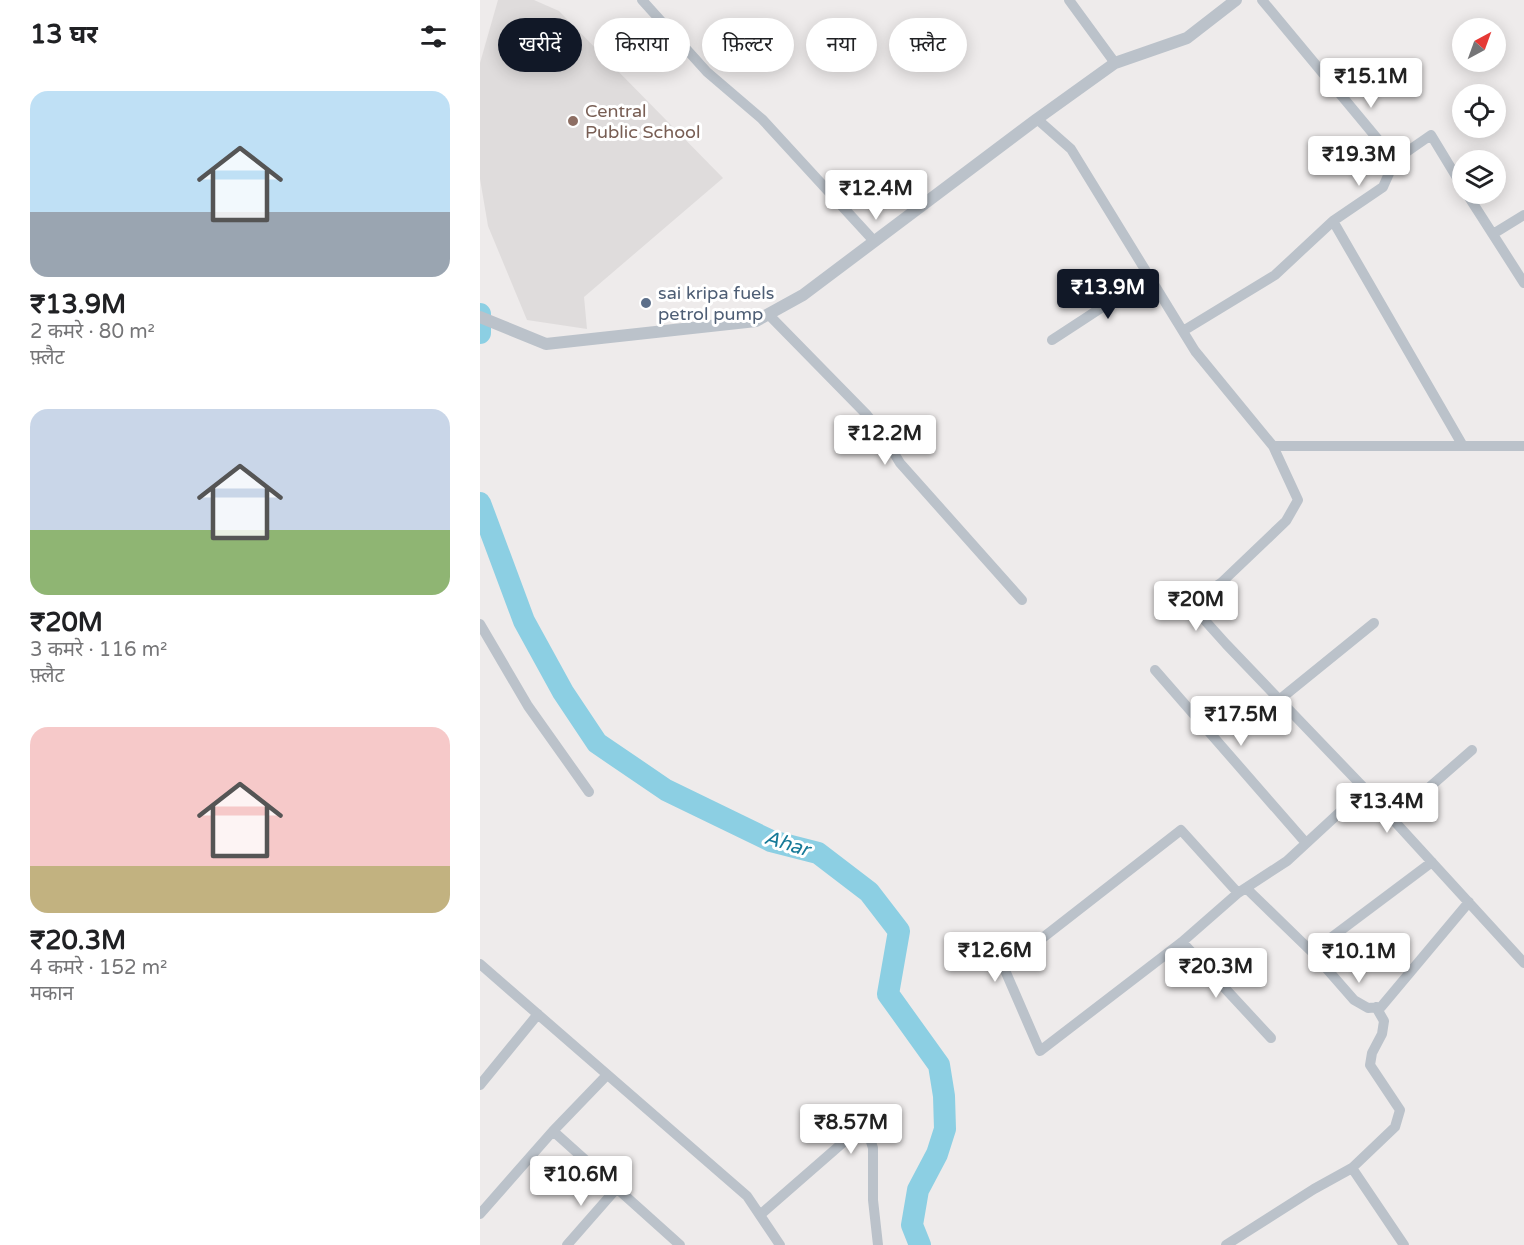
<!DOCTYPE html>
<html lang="hi">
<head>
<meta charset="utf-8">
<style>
  :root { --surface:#fff; --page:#f2f2f2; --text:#202124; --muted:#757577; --accent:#111827 }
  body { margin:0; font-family:"Varela Round","Noto Sans Devanagari",sans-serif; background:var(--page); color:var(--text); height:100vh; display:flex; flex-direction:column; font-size:22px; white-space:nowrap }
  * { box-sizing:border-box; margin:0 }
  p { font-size:20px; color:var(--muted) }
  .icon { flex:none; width:33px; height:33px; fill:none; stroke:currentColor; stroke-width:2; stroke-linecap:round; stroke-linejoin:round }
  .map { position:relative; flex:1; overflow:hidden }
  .sheet { display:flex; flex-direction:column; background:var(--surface); width:480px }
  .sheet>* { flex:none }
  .top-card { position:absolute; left:18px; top:18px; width:570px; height:54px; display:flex; gap:12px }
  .needle { width:39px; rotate:41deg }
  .controls { position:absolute; left:972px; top:18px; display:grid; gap:12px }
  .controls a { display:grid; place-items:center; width:54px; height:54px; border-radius:50%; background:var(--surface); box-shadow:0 3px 15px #0003; font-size:30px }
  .price { position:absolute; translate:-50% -51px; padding:0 14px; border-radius:6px; background:#fff; color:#222; font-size:20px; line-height:39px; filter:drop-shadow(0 2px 3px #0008) }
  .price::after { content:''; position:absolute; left:50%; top:36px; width:18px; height:14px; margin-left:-9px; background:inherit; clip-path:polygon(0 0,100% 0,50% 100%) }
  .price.current { background:var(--accent); color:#fff }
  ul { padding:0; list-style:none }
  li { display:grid; align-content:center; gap:12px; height:318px; padding:0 30px }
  li span { display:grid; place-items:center; height:186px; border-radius:18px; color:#555 }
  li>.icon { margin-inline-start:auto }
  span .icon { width:108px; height:108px; fill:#fffc; stroke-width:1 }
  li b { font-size:26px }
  h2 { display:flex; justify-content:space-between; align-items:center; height:72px; padding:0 30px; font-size:26px }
  .tag { padding:0 21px; border-radius:27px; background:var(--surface); box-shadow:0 3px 15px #0003; font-size:21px; line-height:54px }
  .tag.current { background:var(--accent); color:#fff }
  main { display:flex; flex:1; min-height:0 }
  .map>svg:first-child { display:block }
  .education { fill:#dfdcdc }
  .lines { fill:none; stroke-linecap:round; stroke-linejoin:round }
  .river { stroke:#8ccfe3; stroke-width:22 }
  .minor { stroke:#bbc2ca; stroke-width:10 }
  .tertiary { stroke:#bbc2ca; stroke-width:12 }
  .education-dot { fill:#8d6e63; stroke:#fff; stroke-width:2 }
  .service-dot { fill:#5c6f8a; stroke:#fff; stroke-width:2 }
  .labels { text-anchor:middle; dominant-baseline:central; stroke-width:6; stroke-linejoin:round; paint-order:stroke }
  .education-label { font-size:18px; fill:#785e54; stroke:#fff; text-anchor:start }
  .service-label { font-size:18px; fill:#4e5e75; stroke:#fff; text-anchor:start }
  .water-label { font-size:20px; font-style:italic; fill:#177a98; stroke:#fff }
</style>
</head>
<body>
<main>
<section class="sheet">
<h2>13 घर<svg class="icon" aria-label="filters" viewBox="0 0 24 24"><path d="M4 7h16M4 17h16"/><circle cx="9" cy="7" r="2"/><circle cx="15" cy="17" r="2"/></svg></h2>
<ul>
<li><span style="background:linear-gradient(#bfe0f5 65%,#9aa5b1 0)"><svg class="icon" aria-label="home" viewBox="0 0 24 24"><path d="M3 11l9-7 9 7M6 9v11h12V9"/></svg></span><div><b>₹13.9M</b><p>2 कमरे · 80 m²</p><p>फ़्लैट</p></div></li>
<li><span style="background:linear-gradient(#c9d6e8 65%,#8fb573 0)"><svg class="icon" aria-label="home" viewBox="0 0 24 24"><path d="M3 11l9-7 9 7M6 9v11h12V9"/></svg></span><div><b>₹20M</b><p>3 कमरे · 116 m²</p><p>फ़्लैट</p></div></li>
<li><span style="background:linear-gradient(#f6c9c9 75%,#c2b280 0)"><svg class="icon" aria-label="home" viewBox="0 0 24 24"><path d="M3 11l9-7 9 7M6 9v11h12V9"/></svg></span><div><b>₹20.3M</b><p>4 कमरे · 152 m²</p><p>मकान</p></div></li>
</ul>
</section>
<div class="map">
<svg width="1044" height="1245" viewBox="0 0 1044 1245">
  <rect width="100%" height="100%" fill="#eeebeb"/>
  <path class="education" d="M18,0h36l25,11 164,167 -139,119 3,32 -60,-9 -39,-94 -8,-47v-116z"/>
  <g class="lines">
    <path class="river" d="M0,314v19
      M0,503l44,118 39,71 34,51 69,47 105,51 47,12 51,39 30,39 -11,63 51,71 5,31 1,33 -8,25 -19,36 -6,35 8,20"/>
    <path class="minor" d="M162,0l65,72 55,47 112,122
      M589,0l46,63
      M782,0l133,160 36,-25 31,51
      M557,119l34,30 124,202 78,95h251
      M987,194l57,89
      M853,221l50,-34 12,-27
      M1013,234l31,-19
      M288,314l99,101 16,20 17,28 122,137
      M703,331l92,-56 58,-54 130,225
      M572,340l98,-64
      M793,446l25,54 -12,21 -65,62 -20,13 -1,19 26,29 139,145
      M0,624l48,82 61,86
      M675,670l151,173
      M799,700l95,-77
      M913,819l79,-69
      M766,888l66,64 42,48 14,8 13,-1 88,-105
      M758,893l-57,-63 -177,138 36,83 142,-109 56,-49 49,-32 78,-72 159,174
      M702,942l89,96
      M832,952l120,-90
      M0,964l267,232 33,49
      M0,1085l58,-71
      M73,1131l54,-56
      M872,1168l52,77
      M0,1214l73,-83 127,114
      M280,1215l102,-89 6,6 5,16v52l5,45
      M87,1245l50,-57
      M746,1245l88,-56 38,-21 43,-41 5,-17 -30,-45 2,-12 10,-19 2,-13 -8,-14"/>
    <path class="tertiary" d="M0,317l66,27 210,-23 47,-26 234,-176 78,-56 72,-25 49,-38"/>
  </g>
  <circle class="education-dot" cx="93" cy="121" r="6"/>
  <circle class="service-dot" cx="166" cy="303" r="6"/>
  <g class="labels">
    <g class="education-label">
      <text x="105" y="111">Central<tspan x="105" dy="21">Public School</tspan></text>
    </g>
    <g class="service-label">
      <text x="178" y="293">sai kripa fuels<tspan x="178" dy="21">petrol pump</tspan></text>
    </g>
    <g class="water-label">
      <text transform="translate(307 844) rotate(17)">Ahar</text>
    </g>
  </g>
</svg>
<div class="controls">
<a><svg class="needle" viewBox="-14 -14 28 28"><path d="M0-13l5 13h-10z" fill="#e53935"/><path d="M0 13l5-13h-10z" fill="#757577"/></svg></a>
<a><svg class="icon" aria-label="locate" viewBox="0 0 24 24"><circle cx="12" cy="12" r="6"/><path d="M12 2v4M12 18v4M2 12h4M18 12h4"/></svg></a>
<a><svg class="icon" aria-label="layers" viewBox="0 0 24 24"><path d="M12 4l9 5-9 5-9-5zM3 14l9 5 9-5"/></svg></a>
</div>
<b class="price" style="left:891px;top:109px">₹15.1M</b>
<b class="price" style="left:879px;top:187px">₹19.3M</b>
<b class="price" style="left:396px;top:221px">₹12.4M</b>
<b class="price current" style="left:628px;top:320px">₹13.9M</b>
<b class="price" style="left:405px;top:466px">₹12.2M</b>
<b class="price" style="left:716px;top:632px">₹20M</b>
<b class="price" style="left:761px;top:747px">₹17.5M</b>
<b class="price" style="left:907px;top:834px">₹13.4M</b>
<b class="price" style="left:515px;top:983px">₹12.6M</b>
<b class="price" style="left:879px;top:984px">₹10.1M</b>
<b class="price" style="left:736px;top:999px">₹20.3M</b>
<b class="price" style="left:371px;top:1155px">₹8.57M</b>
<b class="price" style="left:101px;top:1207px">₹10.6M</b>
<div class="top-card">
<a class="tag current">खरीदें</a>
<a class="tag">किराया</a>
<a class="tag">फ़िल्टर</a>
<a class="tag">नया</a>
<a class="tag">फ़्लैट</a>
</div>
</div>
</main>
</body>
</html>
